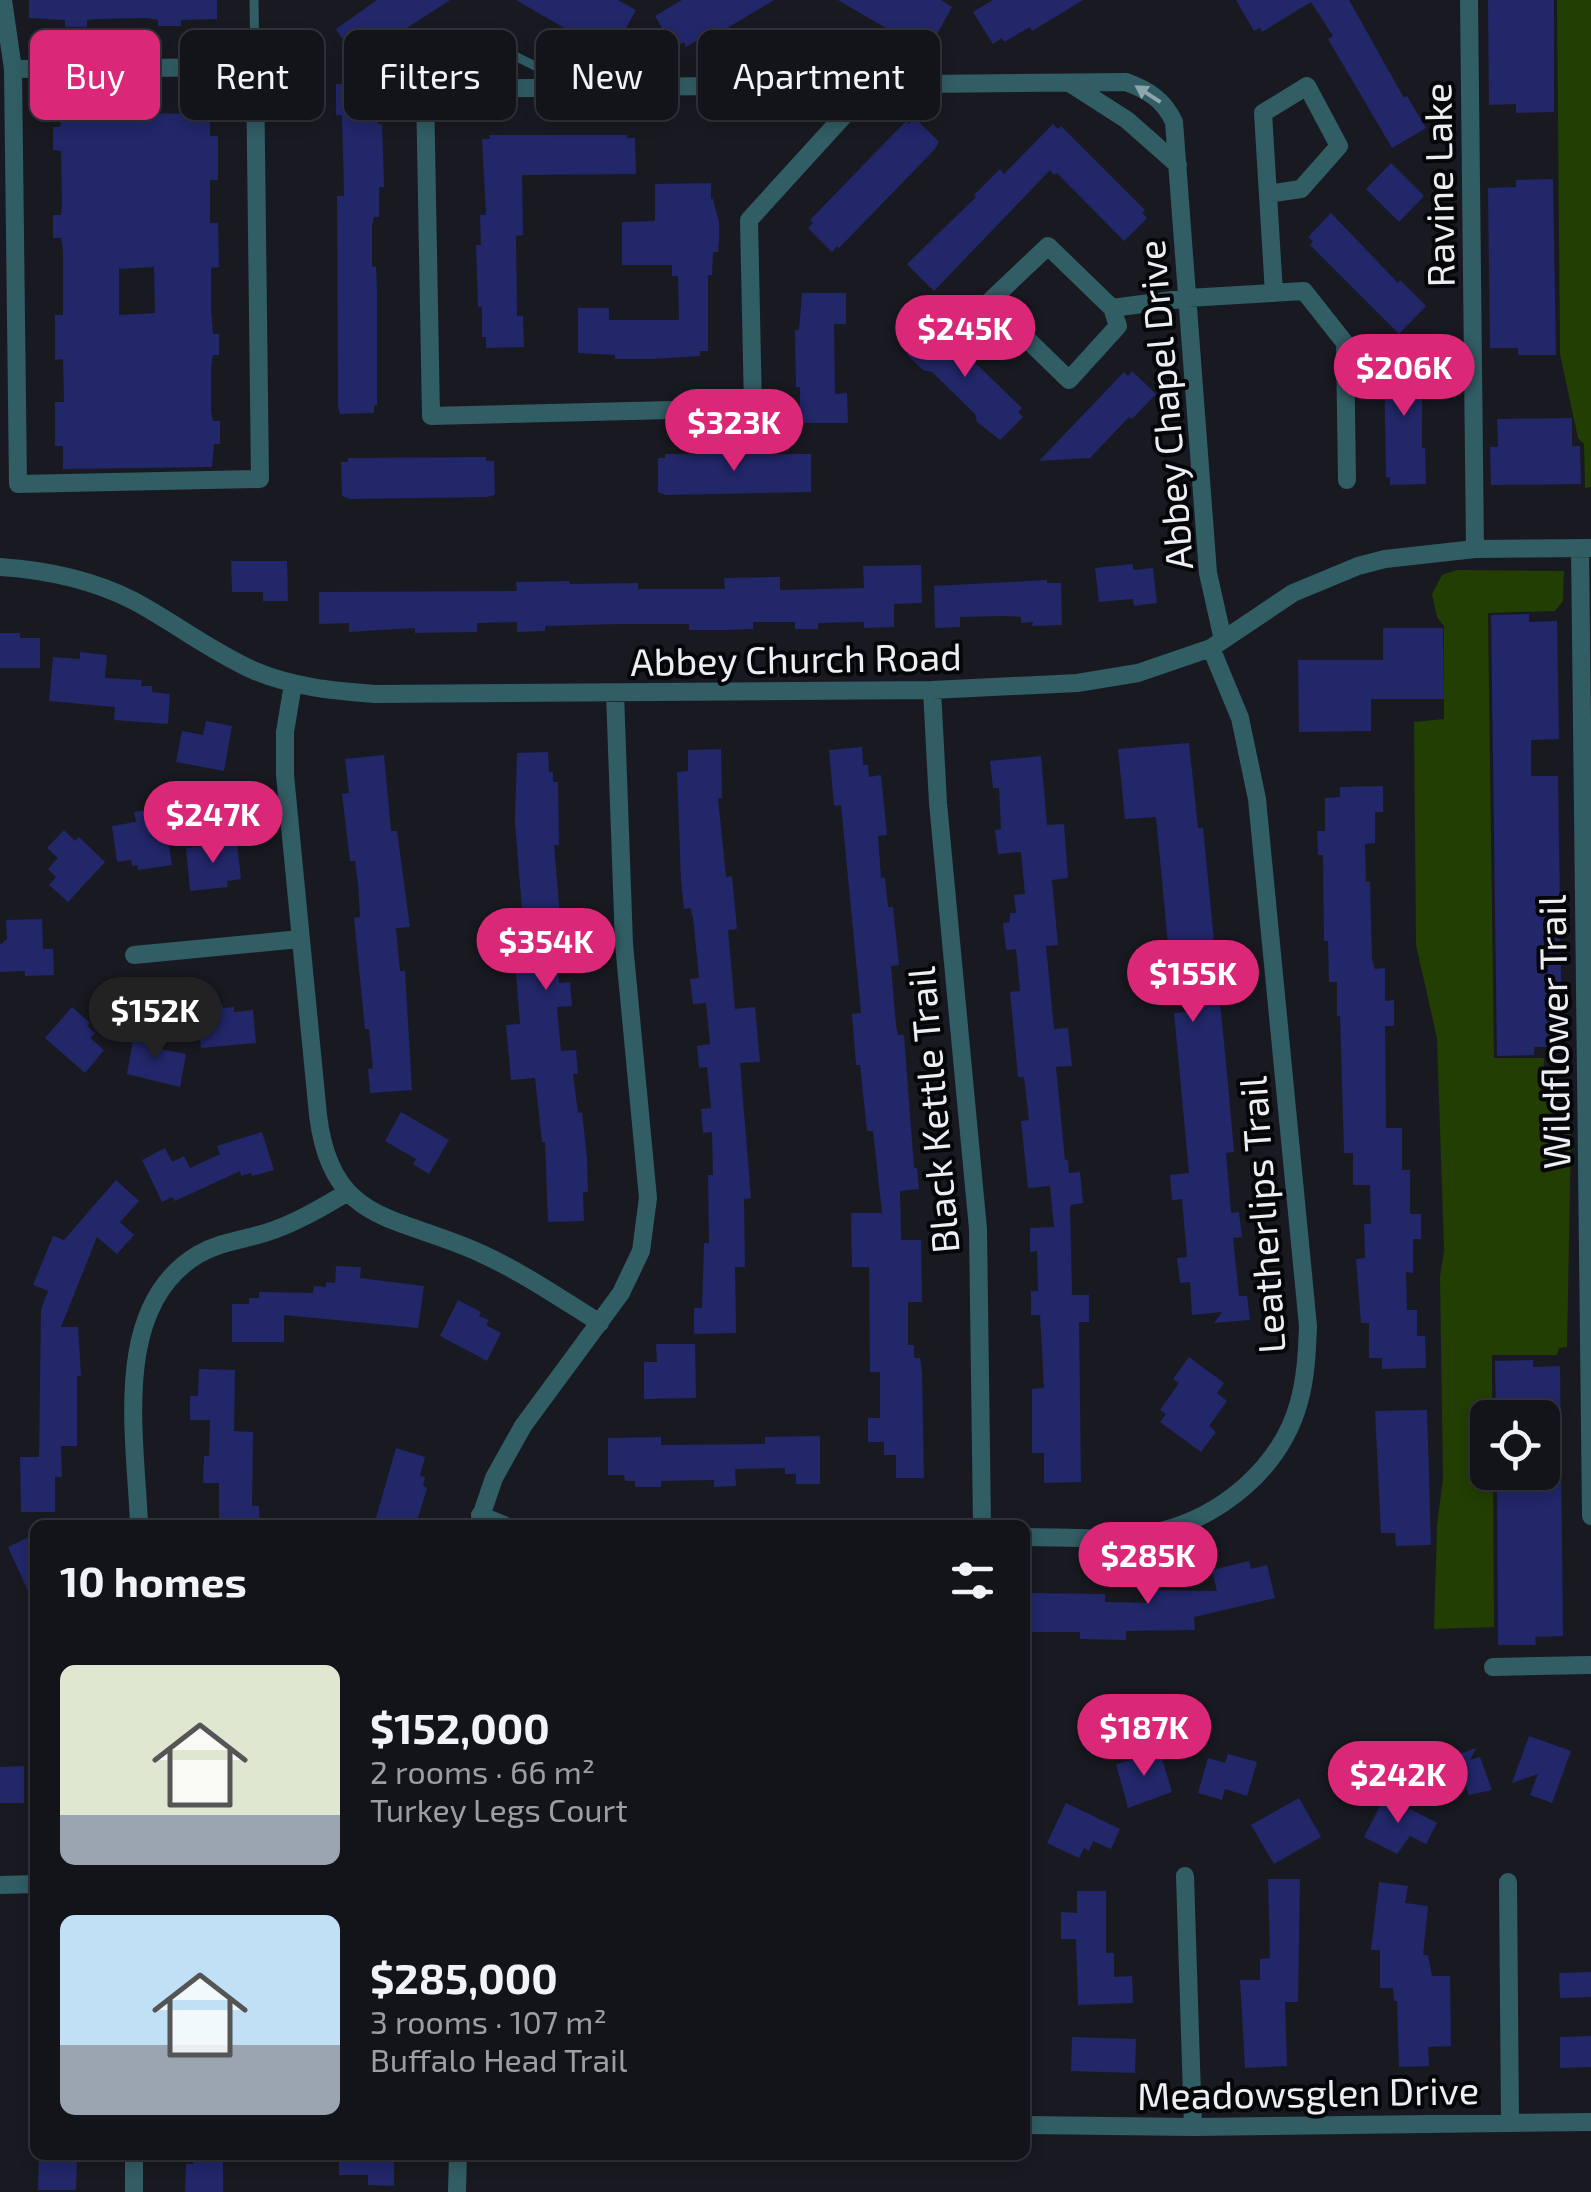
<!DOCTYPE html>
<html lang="en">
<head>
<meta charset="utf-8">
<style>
  :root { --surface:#131419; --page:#202126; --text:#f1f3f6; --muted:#9d9ea2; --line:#323338; --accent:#db2777 }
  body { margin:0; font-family:"Exo 2",sans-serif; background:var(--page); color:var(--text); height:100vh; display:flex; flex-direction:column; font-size:38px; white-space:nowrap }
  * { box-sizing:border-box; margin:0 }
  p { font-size:32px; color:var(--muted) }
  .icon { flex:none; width:55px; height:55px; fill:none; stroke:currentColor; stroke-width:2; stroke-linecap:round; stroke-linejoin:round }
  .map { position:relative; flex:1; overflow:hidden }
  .panel { position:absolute; left:30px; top:1520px; width:1000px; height:640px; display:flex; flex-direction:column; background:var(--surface); border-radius:15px; box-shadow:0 5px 15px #0003,0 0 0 2px var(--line) }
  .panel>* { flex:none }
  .hud { position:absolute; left:30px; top:30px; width:1000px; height:90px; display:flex; gap:20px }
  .controls { position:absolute; left:1470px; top:1400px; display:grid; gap:20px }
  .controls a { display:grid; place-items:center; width:90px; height:90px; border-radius:15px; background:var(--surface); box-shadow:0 5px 15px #0003,0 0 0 2px var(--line); font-size:50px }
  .price { position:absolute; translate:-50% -85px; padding:0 22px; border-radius:35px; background:var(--accent); color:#fff; font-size:32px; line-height:65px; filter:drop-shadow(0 2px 5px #0008) }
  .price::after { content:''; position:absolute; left:50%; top:60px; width:30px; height:22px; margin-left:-15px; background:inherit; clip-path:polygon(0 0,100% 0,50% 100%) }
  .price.current { background:#222; color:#fff }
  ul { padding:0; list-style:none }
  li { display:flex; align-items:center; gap:30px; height:250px; padding:0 30px }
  li span { display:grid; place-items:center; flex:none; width:280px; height:200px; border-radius:15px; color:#555 }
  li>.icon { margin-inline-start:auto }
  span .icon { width:120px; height:120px; fill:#fffc; stroke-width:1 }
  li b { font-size:42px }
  h2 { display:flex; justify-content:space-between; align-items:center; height:120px; padding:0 30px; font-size:42px }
  .tag { padding:0 35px; border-radius:15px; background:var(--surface); box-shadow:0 5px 15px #0003,0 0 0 2px var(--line); font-size:35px; line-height:90px }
  .tag.current { background:var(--accent); color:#fff }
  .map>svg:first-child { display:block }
  .green { fill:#223e03 }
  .building { fill:#212768; fill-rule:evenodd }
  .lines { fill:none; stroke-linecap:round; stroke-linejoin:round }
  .lane { stroke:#315d64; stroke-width:9 }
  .street { stroke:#315d64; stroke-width:18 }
  .oneway { fill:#8fa6ac }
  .labels { text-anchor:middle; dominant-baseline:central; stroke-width:8; stroke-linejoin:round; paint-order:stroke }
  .street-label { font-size:38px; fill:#edeef3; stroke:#050608 }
</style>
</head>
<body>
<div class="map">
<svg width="1591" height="2192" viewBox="0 0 1591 2192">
  <rect width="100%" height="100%" fill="#191a21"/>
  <path class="green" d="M1557,0h34v487l-6,1 -1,-44 -6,-6 -18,-84z
    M1457,570l107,1 -1,30 -8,10 -67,2 6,445h50l-2,35 18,10 -1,27 12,5 -4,212 -8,1 -2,7h-65v62l-4,1v54l5,1 1,154 -60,2 3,-104 6,-46 -3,-202 4,-27 -7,-212 -21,-93 -2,-223 30,-3v-93l-7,-9 -5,-23 10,-19z"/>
  <path class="building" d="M29,0h188v19l-36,1v6h-23v-6l-11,-2 -49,1 -11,1v7h-22v-7l-36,-2z
    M377,0h73l-94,61 -20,-32z
    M516,0h102l18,10 -21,38 -7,-3 -2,3 -24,-14 -2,3z
    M682,0h92l-60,36 -2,-4 -26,15 -2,-5 -10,6 -19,-32z
    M838,0h103l11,7 -21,38 -7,-4 -2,3 -24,-14 -2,4z
    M993,0h90l-51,31 -2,-4 -26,15 -2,-4 -9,6 -20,-32z
    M1236,0h113l55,98 3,-2 19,32 -34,20 -64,-109 5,-3 -22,-34 -49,30 -2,-4 -6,3z
    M1488,0h66v112l-38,1v-9l-27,1z
    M336,84h37v10h4l1,30h4l2,63h-5v30h-5l-2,10v39l4,1 1,22v116h-3v8l-34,1 -2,-8 -1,-210h7l-2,-81h-6z
    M62,95h57v19l91,-1v23h8v44h-8v43h8l1,44 -8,1v41l2,25h6v21h-6l-2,12v44l2,10h7v23h-6l-2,23 -149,2v-23h-8v-44h9l-1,-43 -8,1v-45h8v-65l-2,-12h-8v-23h8l1,-11 -1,-53 -8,-1v-23h7l2,-10zM154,267l1,46 -36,2v-46z
    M915,118l24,24 -4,7 -96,99 -2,-2 -5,6 -24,-24 5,-5 -3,-3 96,-99 3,3z
    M1053,124l5,5 3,-3 84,84 -3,3 5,5 -23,23 -67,-68 -3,2 -4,-5 -116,121 -27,-27 69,-67 -2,-2 26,-26 4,5z
    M489,135h139l-1,3h8l1,36 -114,1 1,60 -7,1 1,80h6l1,31 -38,1v-11h-4v-30h-4l-2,-62h5l-1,-30h6l-4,-76h8z
    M1391,163l33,33 -25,26 -33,-33z
    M1553,179l3,176h-38v-7h-28l-2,-160 28,-1v-7z
    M711,183v16h2l6,23v18l-1,12h-5l-1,23h-4v76h-8v5l-50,3h-35v-4l-37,-2v-45h31v12h70l-1,-44h-6v-11h-50v-43l33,-1v-37z
    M1331,213l67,70 2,-3 26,26 -27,28 -89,-89 3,-4 -5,-4z
    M802,293h44v31h-12l1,70 12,-1 1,30h-44v-7h-4v-29h-4l-1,-57h4z
    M931,320l91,88 -4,4 5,5 -23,23 -23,-18 -2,-8 -43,-42 -9,-2 -16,-15 2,-2 -5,-4z
    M1422,351v97h3l1,36 -36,1v-7l-4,-1 -2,-118h5v-7z
    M1132,371l24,23 -24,25 -3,-2 -39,41 -51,3 85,-89 4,4z
    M1572,418v28h8l1,38 -90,1 -1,-38h8l-1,-28z
    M665,454h146v38l-145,3 -8,-3v-34h7z
    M486,457v4h8l1,34 -8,2 -137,2 -8,-3 -1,-34h7v-4z
    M231,561h56l1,40h-25v-9h-31z
    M1133,564v6l20,-2 4,35 -23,3 -1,-7 -34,3 -4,-34z
    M921,565l1,38 -28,1v23l-30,1v-6l-46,1v6h-23v-7h-42v7l-27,1h-37v-6h-69l-75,2v5l-28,1v-10l-40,1v9l-62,1v-5l-66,4v-9l-30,1v-32l198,-1 -1,-9 53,-1 1,3 68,-1v6h87l-1,-11 56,-1v13l84,-2 -1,-22z
    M1047,580v3h14l1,42 -30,1 1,-4 -12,1v-6l-17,-1 -44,1v10l-25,1 -1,-42z
    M1529,614v8l28,-1 2,118 -28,1v36h27l4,271h-28v8l-37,1 -6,-441z
    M1383,628h60l1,71h-73v32l-72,1 -1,-72h85z
    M0,633h20v5h20v30h-40z
    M80,652l27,3 -2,23 37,2 -1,6h11v6l18,2 -2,30 -54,-4 1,-13 -66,-6 4,-44 27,2z
    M206,721l26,5 -8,45 -48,-9 6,-31 21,4z
    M1189,743l9,85h5l25,256 6,68 -8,1 5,60 8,-1 3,25 -9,1 6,58h8l3,24 -36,3 8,-11 -30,3 -2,-33 -10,1 -3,-25 10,-1 -5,-58 -10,1 -2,-25 19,-2 -15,-160 20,-2 -4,-37 -19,2 -15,-159 -31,2 -7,-70z
    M862,747l1,18h5l1,12 12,-2 6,60 -9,1 3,42h4l3,29h5l6,58 -8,1 5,60 2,9h6l10,133h3l2,21 -19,2 1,49h20l1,62h-14v43h6v13h6l2,14 2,106h-28v-23h-12v-13h-16v-24h12v-46h-10l-1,-105h-17l-1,-54h31l-9,-82h-6l-7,-66h-4l-4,-51 9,-1 -20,-208 -7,1 -5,-56z
    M721,749l1,49h-4l8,79 6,-1 5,53 -9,1 7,79 20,-2 5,55 -20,1 11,135 -7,1 1,68h-10l1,66 -42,1v-26h8l2,-65h5l-1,-68h5l-1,-43 -9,1 -2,-24 10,-1 -4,-41 -8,1 -2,-22 13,-2 -4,-41 -13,1 -3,-25 9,-1 -6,-61 -3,-9 -6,1 -3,-28 -4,-109 11,-1v-21z
    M548,752l1,20h4v10h5l1,63h-5l8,95 -7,1 4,42 11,-1 2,24 -15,1 4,44 15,-1 2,24h-5l5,39 4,-1 5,46 1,34h-5l1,29 -36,1 -3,-80h-3l-7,-64 -24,2 -5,-55 14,-1 -5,-63 11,-1 -11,-138 2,-69z
    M384,755l7,76h6l13,96 -14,1 4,43h5l7,119 -42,3 -2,-24 5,-1 -4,-39h-4l-11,-111 6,-1 -2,-33 -3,-23h-5l-8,-67 7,-1 -4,-34z
    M1041,756l6,69 17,-1 4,54 -16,2 6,65 -12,1 8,83 14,-1 4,38 -16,1 9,93h3l1,13 11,-1 3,31 -13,2 2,90h17v27h-10l2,160 -37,1v-30h-12v-64l12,-1 -4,-73h-9v-24h7l-1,-40 -7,1v-24l24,-1 -4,-41 -22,2 -7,-67 8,-1 -5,-43h-6l-8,-85 10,-1 -4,-42 -10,1 -3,-27 7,-1v-9h6l-2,-18 11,-1 -4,-42 -23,2 -3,-24 6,-1 -2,-41h-6l-3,-27z
    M1383,786v26h-8v31l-10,1 1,38h4l2,78 3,9 10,-1v33l9,-1v26h-9l1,102h16v42h8v44h11v25h-8v34l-7,-1 1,38h10v26h8l1,32 -44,1v-11h-13v-35h-8l-5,-64 9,-1 -1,-34h7l-1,-39h-17v-32h-9l-4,-137h-3v-34h-8l-1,-41h-4l-1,-86h-5l-1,-24h8v-33l15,-1v-10z
    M153,809l2,12 10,-1 7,45 -34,5 -1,-5 -5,1 -1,-6 -14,2 -5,-36 24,-4 -2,-10z
    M64,830l11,11 4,-4 26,25 -37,40 -19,-17 7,-8 -8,-8 10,-11 -11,-10z
    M237,843l4,36 -14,2 1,6 -38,4 -4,-43z
    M42,919l1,30h10l1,26 -29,1v-5l-25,1v-27l7,-6 -1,-19z
    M223,1004v4l11,-1v5l19,-2 3,33 -55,5 -4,-42z
    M72,1007l18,16 -3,3 8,7 -5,5 14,12 -19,23 -40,-35z
    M134,1034l23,5 -2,9 31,6 -6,33 -53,-13z
    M401,1112l48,28 -20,34 -16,-10 3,-5 -31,-18z
    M262,1132l12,38 -22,6 -1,-3 -10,3 -1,-5 -65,30 -3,-4 -10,5 -20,-42 23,-12 7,14 12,-6 6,12 30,-14 -3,-8z
    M116,1180l23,21 -19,21 14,13 -17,19 -20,-17 -36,90h17l3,49h-4v70h-16l1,31h-7v35h-34l-1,-55h19l2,-148 7,-18 -15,-6 20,-49 11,4z
    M336,1266l25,1 -1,11 64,8 -6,42 -134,-13v27h-52v-38h17v-6h10v-6l54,1 1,-7 12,1v-5l9,1z
    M458,1300l23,12 -2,4 10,4 -3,5 15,8 -14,28 -47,-25z
    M656,1344h39l1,54 -52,1v-37h13z
    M1189,1357l35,26 -7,10 10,8 -18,25 7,6 -15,20 -41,-30 6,-8 -6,-4 19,-27 -6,-4z
    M1533,1360v7l27,-1 3,270 -28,1 1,8h-38l-1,-173h45v-54h-46l-1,-57z
    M199,1369l36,1 -1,61 19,1 -1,74h7l1,19h-41v-42h-16l1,-27h5l1,-36h-20v-24h8z
    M1427,1410l4,135 -35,1 -1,-13h-14l-6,-122z
    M820,1436v48h-24v-10h-11v-6l-50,1 1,17 -22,1v-7l-53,1v6h-26v-6h-10l-1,-6h-16v-37l53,-1v8l104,-1v-7z
    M396,1448l29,9 -5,19 5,1 -2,9 4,2 -11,37h-42z
    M35,1534v72l-27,-59z
    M1249,1561l2,8 16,-4 8,33 -81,19 1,13 -69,1v9l-46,-1v-7h-55v-20h7v-19l73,1v8l44,1 -1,-13 69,1 -5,-21z
    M1529,1736l42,15 -19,52 -22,-8 8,-21 -26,9z
    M1476,1748l-6,12 10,-3 12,33 -23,5 -7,-20 -14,27 -13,-39z
    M1160,1752l12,40 -44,16 -12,-44z
    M1228,1754l29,8 -10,34 -22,-7 -3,11 -24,-7 10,-35 17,5z
    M24,1766v37h-24v-36z
    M1385,1796l52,27 -11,21 -16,-8 -13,18 -33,-17z
    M1299,1798l22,39 -47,27 -23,-39z
    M1066,1803l54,26 -9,20 -18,-8 -4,10 -5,-3 -5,10 -32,-15z
    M1268,1879h32l-2,123h-13l2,64 -42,2 -5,-88h20v-21l10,-1z
    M1379,1882l29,4 -3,17 23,3 -5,49h5l4,21h18l1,70 -23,1 1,19 -30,1 -2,-66h-3l-1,-13h-13v-38h-9z
    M1077,1891h29v62h8v24l18,-1 1,27 -55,2 -2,-66h-15v-27l16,1z
    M1591,1972v25l-31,1 -1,-25z
    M1591,2036v31l-31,1v-31z
    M1072,2037l64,2 -1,34 -64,-2z
    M39,2155l38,1 -1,34h-38z
    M193,2155h30v37h-38l1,-28h7z
    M339,2155h48v7h7v24l-26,-1v-10h-29z"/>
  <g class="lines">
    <path class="lane" d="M254,0l1,67
      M735,84l55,-43 27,-1 52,44
      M425,89l43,-48 15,-1 84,42"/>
    <path class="street" d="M3,0l10,69 5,415 242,-5 -5,-412 -242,2
      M1469,0l6,549
      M1071,84l56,36 51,45
      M871,86l-122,134 4,188 -322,8 -6,-327 701,-7c22,8 38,18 48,40l34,451 15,67
      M1268,194l33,-5 38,-43 -32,-60 -44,27 11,180
      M1048,246l64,62 6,18 -49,54 -80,-78z
      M1112,308l76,-10 116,-7 41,52 2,137
      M1580,548l11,968
      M0,567c46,3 93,13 134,34 41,22 78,51 121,70 38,16 79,20 120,23l557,-4 145,-7 61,-10 73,-25 82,-55 65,-27 27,-7 90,-10 116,-1
      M293,684l-8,48v43l33,340c13,110 79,100 162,138 42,19 80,45 120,70
      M932,690l6,113 40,426 4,296
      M134,955l166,-16
      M480,1515l24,10
      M139,1525c-3,-87 -29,-219 60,-271 21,-12 43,-14 66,-21 29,-9 56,-25 83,-41
      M478,1525l16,-47 29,-52 98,-133 20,-42 7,-53 -24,-254 -9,-251
      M1025,1537c43,0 89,5 132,-5 64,-15 124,-64 142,-130 7,-25 8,-51 9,-76l-51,-527 -17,-81 -29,-70
      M1493,1667l98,-2
      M1185,1876l8,251
      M1508,1882l2,240
      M0,1885l35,-1
      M1025,2125l168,2 398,-5
      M134,2192v-37
      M457,2192l1,-37"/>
  </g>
  <defs><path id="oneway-solid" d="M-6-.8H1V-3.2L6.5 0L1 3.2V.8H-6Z" transform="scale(2.5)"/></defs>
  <use class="oneway" href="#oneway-solid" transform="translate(1148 94) rotate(-147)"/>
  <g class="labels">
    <g class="street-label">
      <text transform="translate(1438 185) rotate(-91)">Ravine Lake</text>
      <text transform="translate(1164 405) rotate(-95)">Abbey Chapel Drive</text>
      <text transform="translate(796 658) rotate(-1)">Abbey Church Road</text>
      <text transform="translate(1553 1032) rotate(-91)">Wildflower Trail</text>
      <text transform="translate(932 1110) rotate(-95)">Black Kettle Trail</text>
      <text transform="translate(1261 1215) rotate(-94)">Leatherlips Trail</text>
      <text transform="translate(1308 2092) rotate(-1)">Meadowsglen Drive</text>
    </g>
  </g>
</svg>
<div class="controls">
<a><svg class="icon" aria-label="locate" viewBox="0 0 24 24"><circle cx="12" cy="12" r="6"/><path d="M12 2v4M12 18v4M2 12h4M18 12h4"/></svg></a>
</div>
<b class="price" style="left:965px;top:380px">$245K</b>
<b class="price" style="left:1404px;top:419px">$206K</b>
<b class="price" style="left:734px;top:474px">$323K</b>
<b class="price" style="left:213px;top:866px">$247K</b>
<b class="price" style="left:546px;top:993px">$354K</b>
<b class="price" style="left:1193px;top:1025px">$155K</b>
<b class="price current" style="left:155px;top:1062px">$152K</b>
<b class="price" style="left:1148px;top:1607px">$285K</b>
<b class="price" style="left:1144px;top:1779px">$187K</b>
<b class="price" style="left:1398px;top:1826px">$242K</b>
<div class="hud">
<a class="tag current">Buy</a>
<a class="tag">Rent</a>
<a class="tag">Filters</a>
<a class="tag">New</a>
<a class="tag">Apartment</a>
</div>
<section class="panel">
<h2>10 homes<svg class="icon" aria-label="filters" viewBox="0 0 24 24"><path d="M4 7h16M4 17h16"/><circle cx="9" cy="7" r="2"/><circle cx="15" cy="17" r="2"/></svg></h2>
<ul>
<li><span style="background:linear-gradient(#dfe7d0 75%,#9aa5b1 0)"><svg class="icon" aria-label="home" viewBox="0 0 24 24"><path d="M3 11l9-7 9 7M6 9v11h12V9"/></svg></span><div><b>$152,000</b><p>2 rooms · 66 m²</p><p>Turkey Legs Court</p></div></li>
<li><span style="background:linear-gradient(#bfe0f5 65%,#9aa5b1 0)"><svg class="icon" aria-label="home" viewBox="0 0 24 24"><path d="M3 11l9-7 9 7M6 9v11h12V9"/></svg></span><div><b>$285,000</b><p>3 rooms · 107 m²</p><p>Buffalo Head Trail</p></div></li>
</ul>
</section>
</div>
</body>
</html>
